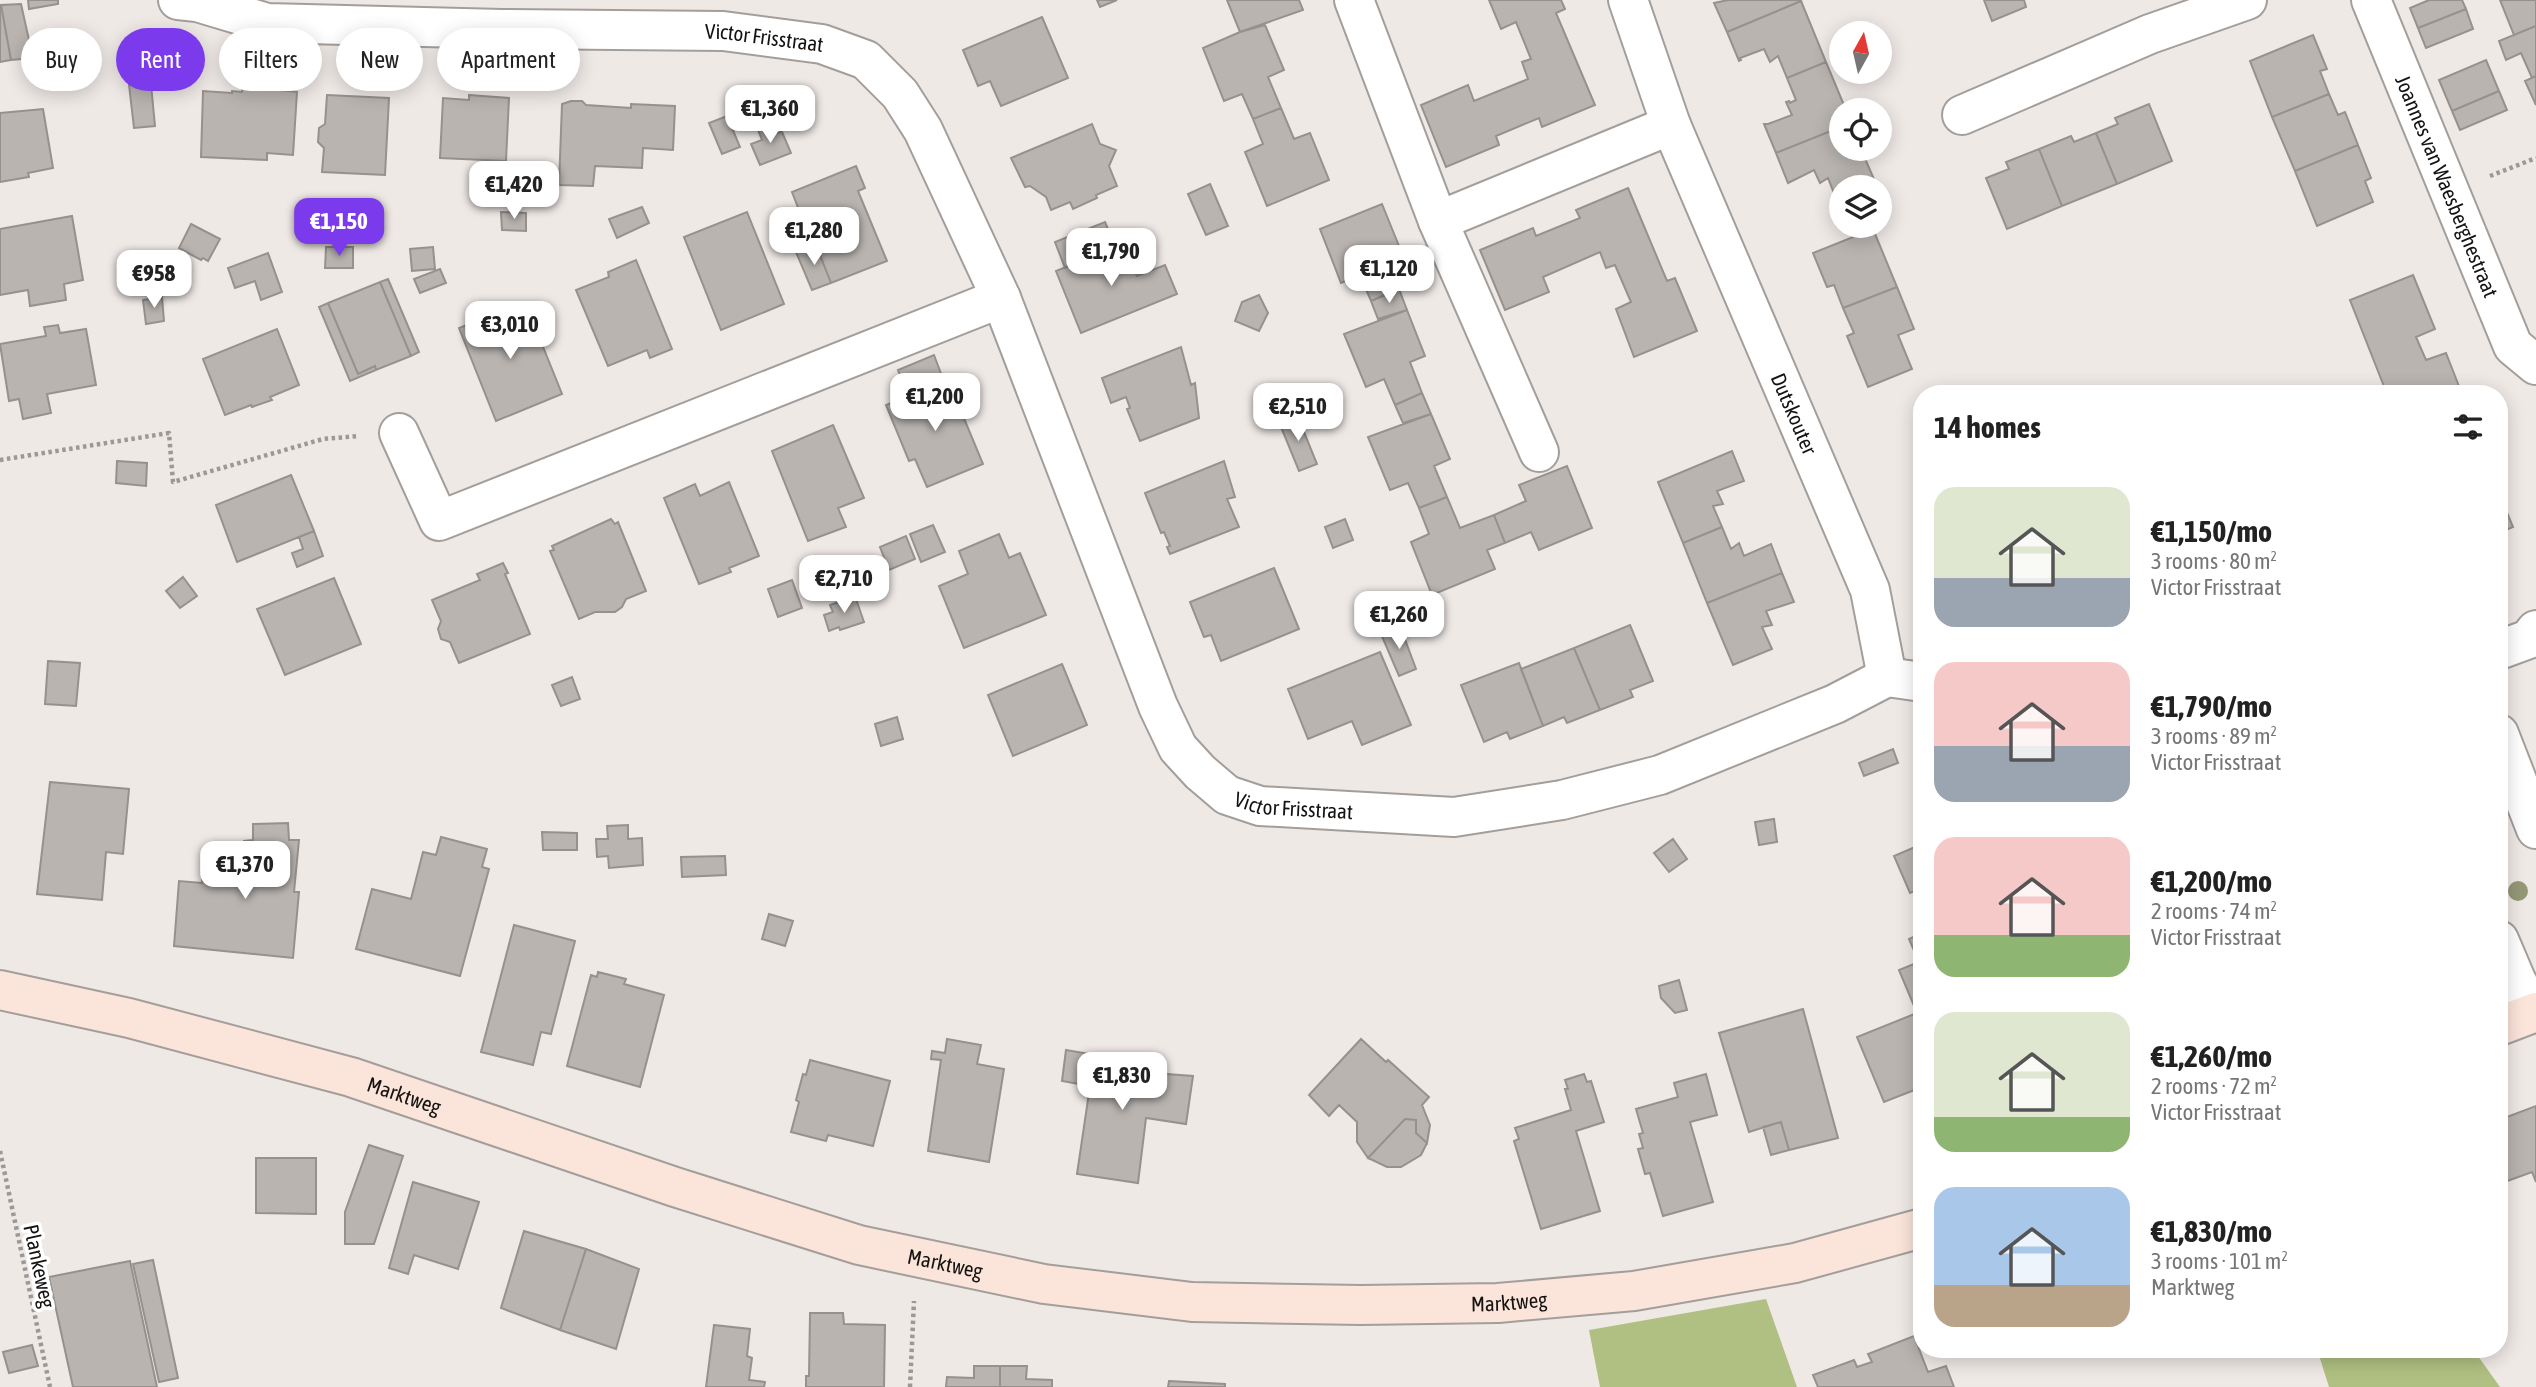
<!DOCTYPE html>
<html lang="en">
<head>
<meta charset="utf-8">
<style>
  :root { --surface:#fff; --page:#f2f2f2; --text:#222; --muted:#767676; --accent:#7c3aed }
  body { margin:0; font-family:"Asap Condensed",sans-serif; background:var(--page); color:var(--text); height:100vh; display:flex; flex-direction:column; font-size:26px; white-space:nowrap }
  * { box-sizing:border-box; margin:0 }
  p { font-size:23px; color:var(--muted) }
  .icon { flex:none; width:38px; height:38px; fill:none; stroke:currentColor; stroke-width:2; stroke-linecap:round; stroke-linejoin:round }
  .map { position:relative; flex:1; overflow:hidden }
  .sheet { position:absolute; left:1913px; top:385px; width:595px; height:973px; display:flex; flex-direction:column; background:var(--surface); border-radius:28px; box-shadow:0 4px 18px #0003 }
  .sheet>* { flex:none }
  .hud { position:absolute; left:21px; top:28px; width:665px; height:63px; display:flex; gap:14px }
  .needle { width:46px; rotate:8deg }
  .tools { position:absolute; left:1829px; top:21px; display:grid; gap:14px }
  .tools a { display:grid; place-items:center; width:63px; height:63px; border-radius:50%; background:var(--surface); box-shadow:0 4px 18px #0003; font-size:35px }
  .price { position:absolute; translate:-50% -60px; padding:0 16px; border-radius:14px; background:#fff; color:#222; font-size:23px; line-height:46px; filter:drop-shadow(0 2px 4px #0008) }
  .price::after { content:''; position:absolute; left:50%; top:42px; width:21px; height:16px; margin-left:-10px; background:inherit; clip-path:polygon(0 0,100% 0,50% 100%) }
  .price.current { background:var(--accent); color:#fff }
  ul { padding:0; list-style:none }
  li { display:flex; align-items:center; gap:21px; height:175px; padding:0 21px }
  li span { display:grid; place-items:center; flex:none; width:196px; height:140px; border-radius:21px; color:#555 }
  li>.icon { margin-inline-start:auto }
  span .icon { width:84px; height:84px; fill:#fffc; stroke-width:1 }
  li b { font-size:30px }
  h2 { display:flex; justify-content:space-between; align-items:center; height:84px; padding:0 21px; font-size:30px }
  .pill { padding:0 24px; border-radius:32px; background:var(--surface); box-shadow:0 4px 18px #0003; font-size:24px; line-height:63px }
  .pill.current { background:var(--accent); color:#fff }
  .map>svg:first-child { display:block }
  .green { fill:#b0c082 }
  .building { fill:#b9b4b0; stroke:#96918d; stroke-width:2 }
  .lines { fill:none; stroke-linecap:round; stroke-linejoin:round }
  .street-casing { stroke:#a49e9a; stroke-width:42 }
  .secondary-casing { stroke:#a49e9a; stroke-width:42 }
  .path { stroke:#9d9896; stroke-width:4.5; stroke-dasharray:3.5 3.5; stroke-linecap:butt }
  .street { stroke:#fff; stroke-width:38 }
  .secondary { stroke:#fbe4da; stroke-width:38 }
  .tree { fill:#949877 }
  .labels { text-anchor:middle; dominant-baseline:central; stroke-width:7; stroke-linejoin:round; paint-order:stroke }
  .street-label { font-size:21px; fill:#151312; stroke:#fff }
</style>
</head>
<body>
<div class="map">
<svg width="2536" height="1387" viewBox="0 0 2536 1387">
  <rect width="100%" height="100%" fill="#efe9e6"/>
  <path class="green" d="M1766,1299l31,88h-197l-11,-57z
    M2317,1349h156l27,38h-171z"/>
  <path class="building" d="M28,0h30v4l-29,5z
    M1097,0h20l-17,7z
    M1227,0h72l4,10 -63,22z
    M1489,0h72l4,9 -9,4 39,92 -53,22 -3,-9 -43,18 3,9 -53,22 -25,-62 47,-20 6,16 54,-22 -6,-17 9,-3 -15,-37 -15,7z
    M1728,0h72l1,1 -74,31 -13,-29z
    M1984,0h40l2,7 -34,14z
    M2429,0h33l4,9 -48,19 -8,-20z
    M2500,0h36v26l-22,9z
    M1801,1l25,61 -39,16 -9,-22 -8,6 -6,-13 -24,9 1,2 -2,1 -12,-29z
    M21,4l12,54 -22,2 -10,-55z
    M1,5l10,55 -11,2v-57z
    M2466,9l7,20 -47,19 -8,-20z
    M1042,17l26,61 -67,28 -11,-25 -12,5 -15,-36z
    M1265,25l19,45 -16,7 13,31 -28,11 -11,-25 -18,7 -21,-53 37,-16z
    M2536,26v50l-4,2 -11,-25 -15,7 -7,-19z
    M2313,35l14,34 -7,2 9,23 -57,23 -22,-56z
    M2486,60l13,31 -47,20 -13,-31z
    M1826,62l20,48h-5v17l-65,26 -12,-29h4l24,-9 -6,-13 3,-1 1,2 6,-3 -9,-22z
    M150,74l5,52 -21,2 -6,-52z
    M2536,76v29l-11,-24z
    M243,86l54,6 -4,63 -26,-2v7l-66,-3 2,-66 29,2v-2l10,1z
    M2499,91l8,19 -47,20 -8,-19z
    M2329,94l9,21 7,-3 13,33 -63,26 -23,-54z
    M327,95l62,3 -4,77 -63,-3 2,-24 -6,-6 1,-14 6,-4z
    M469,95l40,3 -3,63 -66,-3 3,-60 26,2z
    M571,101h11l4,4 45,3v-4l44,2 -2,44 -30,-2 -1,20 -47,-2 -2,20 -34,-1 3,-81z
    M2149,104l23,57 -55,23 -21,-51 22,-9 -3,-6z
    M1281,108l13,31 16,-6 19,47 -62,26 -22,-54 18,-8 -10,-25z
    M43,109l10,59 -25,5 1,4 -29,5v-69z
    M727,116l13,31 -18,7 -13,-31z
    M773,124l4,9 5,-1 9,21 -31,12 -9,-21 11,-4 -4,-10z
    M1092,124l8,20 16,6 -7,16 8,20 -21,9 1,3 -24,11 -3,-7 -19,8 -5,-13 -16,-11 -5,1 -14,-29z
    M1841,127v22h20l15,35 -7,3h-28v12l-4,2 -9,-23 -8,5 -6,-13 -26,13 -12,-30z
    M2096,133l21,51 -55,22 -23,-57 32,-13 3,6z
    M2358,145l13,33 -6,3 8,21 -56,24 -22,-55z
    M2039,149l23,57 -55,23 -21,-51 23,-9 -3,-7z
    M856,166l9,22 -7,3 29,70 -56,22 -15,-38 -3,1 -21,-54z
    M1210,184l18,42 -22,9 -18,-41z
    M1628,188l39,93 8,-3 22,53 -63,26 -18,-48 15,-7 -16,-37 -9,3 -6,-16 -57,25 6,15 -44,18 -25,-60 53,-22 3,8 44,-18 -4,-8z
    M1382,204l19,47 -15,7 13,31 -28,12 -11,-26 -19,8 -21,-54z
    M642,207l7,16 -32,15 -8,-19z
    M501,212l25,1v18l-24,-1z
    M747,212l37,92 -63,26 -37,-93z
    M72,216l11,64 -19,4 2,16 -36,6 -2,-16 -28,5v-66z
    M1105,222l10,24 -50,22 -10,-26z
    M191,224l29,15 -12,22 -5,-3 -2,2 -22,-12z
    M1873,229l24,58 -54,21 -9,-23 -7,2 -14,-34z
    M1123,244l14,32 28,-11 12,29 -96,39 -25,-62z
    M816,245l15,38 -19,7 -16,-38z
    M326,247h27v21h-28z
    M433,247l2,22 -23,2 -2,-22z
    M268,253l14,39 -21,8 -6,-19 -20,7 -7,-20z
    M159,257l4,28 -23,3 -4,-28z
    M636,260l36,89 -22,9 -3,-8 -39,16 -32,-76 33,-13 -1,-5z
    M440,269l6,14 -26,10 -6,-14z
    M2413,275l22,54 -19,8 10,23 20,-7 16,41h-75l-37,-94z
    M388,279l31,73 -8,4 -31,-74z
    M380,282l31,74 -35,14 -1,-4 -17,8 -30,-71z
    M1897,287l17,42 -16,6 14,34 -44,18 -21,-51 7,-3 -11,-25z
    M1399,289l8,21 -29,9 -7,-18z
    M1259,295l9,18 -9,18 -24,-10 7,-19z
    M162,297l2,24 -18,3 -3,-24z
    M525,302l37,92 -66,27 -37,-93z
    M328,303l30,71 17,-8 1,4 -26,11 -31,-74z
    M1407,310l18,46 -15,6 12,31 -27,12 -11,-26 -18,8 -22,-53z
    M58,325l2,8 26,-4 10,56 -49,9 4,19 -28,6 -4,-20 -10,2 -9,-57 46,-8 -2,-9z
    M277,329l22,56 -29,12 2,3 -20,7 -1,-2 -26,10 -22,-56z
    M1181,347l10,38 4,-2 4,35 -59,23 -13,-32 3,-1 -4,-11 -15,6 -9,-25z
    M934,355l9,24 -36,14 -9,-23z
    M948,380l35,84 -56,23 -12,-28 -6,2 -23,-56z
    M1422,393l9,21 -28,9 -8,-18z
    M1431,414l19,45 -16,7 13,31 -28,11 -11,-25 -18,7 -22,-53z
    M1297,415l20,49 -18,7 -20,-49z
    M833,425l31,73 -26,10 8,19 -38,14 -36,-90z
    M1732,451l12,30 -27,10 6,13 -10,2 9,21 -39,16 -25,-61z
    M117,461l30,2 -1,23 -30,-3z
    M1224,461l11,36 -8,2 12,28 -69,27 -3,-7 3,-1 -6,-14 -3,1 -16,-40z
    M1567,466l25,62 -53,22 -8,-18 -26,11 -11,-28 32,-14 -7,-16z
    M291,475l23,56 -77,31 -21,-57z
    M729,482l30,74 -30,12 2,4 -32,12 -35,-86 31,-14 5,12z
    M2499,493l14,34 -14,6z
    M1447,497l13,31 34,-13 11,28 -18,7 8,19 -63,26 -21,-53 18,-8 -10,-26z
    M611,519l4,5 3,-2 28,69 -20,8 -4,8 -7,5h-20l-16,7 -29,-68 4,-1 -2,-4z
    M1345,519l8,21 -20,8 -8,-21z
    M933,525l12,27 -24,10 -11,-28z
    M1722,527l9,22 8,-6 5,13 27,-12 11,29 -75,30 -24,-60z
    M314,531l9,25 -26,11 -5,-14 11,-4 -4,-12z
    M999,534l10,24 11,-5 26,62 -82,33 -25,-62 29,-12 -9,-23z
    M906,536l9,23 -26,11 -9,-23z
    M503,563l5,10 -3,1 25,60 -71,29 -9,-21 -9,-3 -3,-10 3,-8 -9,-21 48,-20 -3,-6z
    M1274,568l25,61 -78,32 -10,-26 -7,2 -14,-35z
    M1782,573l12,29 -28,9 6,14 -10,2 10,22 -39,16 -26,-62z
    M183,577l14,19 -17,12 -14,-17z
    M334,578l27,66 -76,31 -28,-66z
    M792,580l10,28 -24,9 -10,-28z
    M855,596l9,26 -24,8 -1,-3 -10,4 -5,-16 9,-3 -3,-7z
    M1630,625l23,56 -23,9 3,7 -33,13 -26,-62z
    M1400,626l16,43 -17,7 -18,-42z
    M1574,648l26,62 -33,13 -3,-6 -21,9 -22,-57z
    M1380,652l31,73 -49,20 -10,-24 -44,18 -20,-50z
    M48,661l32,2 -4,43 -31,-2z
    M1519,663l24,63 -33,13 -3,-7 -23,10 -23,-57z
    M1062,664l25,61 -74,31 -25,-61z
    M572,677l8,22 -19,7 -9,-21z
    M897,717l6,22 -22,7 -6,-22z
    M1893,749l5,14 -34,13 -5,-13z
    M50,782l79,7 -6,65 -17,-2 -4,48 -65,-6z
    M1774,819l3,23 -18,3 -4,-23z
    M288,823l1,17h10l-5,52h5l-6,66 -119,-12 5,-65 23,2 1,-11 37,4 4,-35 9,-1v-16z
    M628,825v14l14,-1 1,27 -34,3 -1,-12 -11,1 -1,-18h12l-1,-13z
    M542,832l35,1v17h-34z
    M441,837l46,12 -5,18 7,2 -29,107 -104,-27 16,-60 39,10 12,-47 13,3z
    M1673,839l14,20 -18,13 -15,-19z
    M1922,844v44l-12,5 -16,-37z
    M725,856l1,19 -44,2 -1,-20z
    M769,914l24,7 -8,25 -23,-7z
    M514,925l61,16 -24,93 -10,-2 -8,33 -52,-13z
    M1922,933v154l-38,15 -27,-65 60,-24 -18,-43 20,-8 -10,-23z
    M598,972l28,7 -2,5 40,11 -24,92 -73,-21 24,-91 6,2z
    M1679,980l8,30 -12,3 -14,-15 -2,-12z
    M1803,1009l35,129 -49,12 -8,-28 -32,10 -30,-99z
    M947,1039l34,6 -4,19 27,5 -15,93 -61,-11 13,-91 -10,-1 1,-8 13,2z
    M1361,1039l25,23 2,-2 41,37 -7,8 8,20 -3,18 -11,-10v-13l-11,-1 -37,39 -11,-16v-20l-18,-17 -10,11 -20,-21z
    M1066,1050l35,6 -1,6 53,6v5l40,3 -7,48 -40,-6 -8,65 -61,-9 13,-88 -28,-5z
    M810,1060l80,21 -17,65 -45,-11 -2,6 -35,-9 8,-30 -3,-2 7,-26 3,1z
    M1584,1074l3,8 4,-1 13,41 -28,9 24,80 -59,18 -27,-88 5,-2 -4,-11 56,-18 -6,-21h3l-3,-9z
    M1706,1074l11,41 -27,7 23,80 -50,14 -13,-43 -5,1 -7,-25 5,-1 -4,-14 4,-1 -7,-24 42,-12 -4,-14z
    M2536,1106v76l-4,-10 -33,12v-64z
    M1405,1119l11,1v13l11,10 -6,12 -20,12h-14l-19,-9z
    M1781,1122l8,28 -18,5 -8,-28z
    M369,1145l34,11 -29,88h-29v-32z
    M256,1158h60v56l-60,-1z
    M413,1182l66,20 -21,67 -44,-14 -6,19 -19,-6z
    M524,1231l62,18 -26,81 -59,-22z
    M586,1249l53,20 -23,80 -56,-19z
    M153,1260l25,118 -19,4 -26,-118z
    M130,1261l27,126h-84l-24,-110z
    M810,1313h33l1,11 41,1 -1,62h-78v-11h3z
    M714,1325l36,4 -3,27 5,2 -3,22 16,2 -1,5h-58z
    M1914,1336l14,36 18,-6 8,21h-136l-5,-12 41,-15 3,7 15,-5 -4,-8z
    M32,1345l6,21 -29,7 -6,-21z
    M2012,1349h20l-18,6z
    M974,1366h26v21h-54l1,-10 27,1z
    M1000,1366h27l-1,13 26,1v7h-52z
    M1169,1381l56,3v3h-57z"/>
  <g class="lines">
    <g class="street-casing">
      <g id="street">
        <path id="s1" d="M178,0l19,2 70,21 235,6 221,2 99,13 44,16 34,34 23,36 78,168 157,408 20,42 22,24 27,23 33,11 194,11 108,-17 98,-25 175,-71 52,-27"/>
        <path d="M1354,0l84,221 233,-96"/>
        <path id="s2" d="M1628,0l43,125 199,465 17,87"/>
        <path id="s3" d="M2371,0l142,346 23,19"/>
        <path d="M1962,115l188,-81 97,-34"/>
        <path d="M1438,221l101,231"/>
        <path d="M399,433l40,88 562,-223"/>
        <path d="M2499,650l30,-11 7,-9"/>
        <path d="M1887,677l35,5"/>
        <path d="M2499,734l37,95"/>
        <path d="M2499,940l17,40 18,33"/>
      </g>
    </g>
    <g class="secondary-casing">
      <g id="secondary">
        <path id="s4" d="M0,990l129,28 222,59 324,110 184,58 185,39 148,18 169,3 137,-2 136,-12 161,-28 127,-35"/>
        <path d="M2499,1026l37,-14"/>
      </g>
    </g>
    <path class="path" d="M2490,176l46,-18
      M0,460l169,-27 4,49 150,-43 36,-3
      M0,1151l50,236
      M910,1387l4,-86"/>
    <use href="#street" class="street"/>
    <use href="#secondary" class="secondary"/>
  </g>
  <circle class="tree" cx="2518" cy="891" r="10"/>
  <g class="labels">
    <g class="street-label">
      <text stroke="none"><textPath href="#s1" startOffset="590">Victor Frisstraat</textPath></text>
      <text stroke="none"><textPath href="#s3" startOffset="201">Joannes van Waesberghestraat</textPath></text>
      <text stroke="none"><textPath href="#s2" startOffset="446">Dutskouter</textPath></text>
      <text stroke="none"><textPath href="#s1" startOffset="1591">Victor Frisstraat</textPath></text>
      <text stroke="none"><textPath href="#s4" startOffset="418">Marktweg</textPath></text>
      <text stroke="none"><textPath href="#s4" startOffset="985">Marktweg</textPath></text>
      <text transform="translate(40 1266) rotate(78)">Plankeweg</text>
      <text stroke="none"><textPath href="#s4" startOffset="1552">Marktweg</textPath></text>
    </g>
  </g>
</svg>
<div class="tools">
<a><svg class="needle" viewBox="-14 -14 28 28"><path d="M0-13l5 13h-10z" fill="#e53935"/><path d="M0 13l5-13h-10z" fill="#767676"/></svg></a>
<a><svg class="icon" aria-label="locate" viewBox="0 0 24 24"><circle cx="12" cy="12" r="6"/><path d="M12 2v4M12 18v4M2 12h4M18 12h4"/></svg></a>
<a><svg class="icon" aria-label="layers" viewBox="0 0 24 24"><path d="M12 4l9 5-9 5-9-5zM3 14l9 5 9-5"/></svg></a>
</div>
<b class="price" style="left:770px;top:145px">€1,360</b>
<b class="price" style="left:514px;top:221px">€1,420</b>
<b class="price current" style="left:339px;top:258px">€1,150</b>
<b class="price" style="left:814px;top:267px">€1,280</b>
<b class="price" style="left:1111px;top:288px">€1,790</b>
<b class="price" style="left:1389px;top:305px">€1,120</b>
<b class="price" style="left:154px;top:310px">€958</b>
<b class="price" style="left:510px;top:361px">€3,010</b>
<b class="price" style="left:935px;top:433px">€1,200</b>
<b class="price" style="left:1298px;top:443px">€2,510</b>
<b class="price" style="left:844px;top:615px">€2,710</b>
<b class="price" style="left:1399px;top:651px">€1,260</b>
<b class="price" style="left:245px;top:901px">€1,370</b>
<b class="price" style="left:1122px;top:1112px">€1,830</b>
<div class="hud">
<a class="pill">Buy</a>
<a class="pill current">Rent</a>
<a class="pill">Filters</a>
<a class="pill">New</a>
<a class="pill">Apartment</a>
</div>
<section class="sheet">
<h2>14 homes<svg class="icon" aria-label="filters" viewBox="0 0 24 24"><path d="M4 7h16M4 17h16"/><circle cx="9" cy="7" r="2"/><circle cx="15" cy="17" r="2"/></svg></h2>
<ul>
<li><span style="background:linear-gradient(#dfe7d0 65%,#9aa5b1 0)"><svg class="icon" aria-label="home" viewBox="0 0 24 24"><path d="M3 11l9-7 9 7M6 9v11h12V9"/></svg></span><div><b>€1,150/mo</b><p>3 rooms · 80 m²</p><p>Victor Frisstraat</p></div></li>
<li><span style="background:linear-gradient(#f6c9c9 60%,#9aa5b1 0)"><svg class="icon" aria-label="home" viewBox="0 0 24 24"><path d="M3 11l9-7 9 7M6 9v11h12V9"/></svg></span><div><b>€1,790/mo</b><p>3 rooms · 89 m²</p><p>Victor Frisstraat</p></div></li>
<li><span style="background:linear-gradient(#f6c9c9 70%,#8fb573 0)"><svg class="icon" aria-label="home" viewBox="0 0 24 24"><path d="M3 11l9-7 9 7M6 9v11h12V9"/></svg></span><div><b>€1,200/mo</b><p>2 rooms · 74 m²</p><p>Victor Frisstraat</p></div></li>
<li><span style="background:linear-gradient(#dfe7d0 75%,#8fb573 0)"><svg class="icon" aria-label="home" viewBox="0 0 24 24"><path d="M3 11l9-7 9 7M6 9v11h12V9"/></svg></span><div><b>€1,260/mo</b><p>2 rooms · 72 m²</p><p>Victor Frisstraat</p></div></li>
<li><span style="background:linear-gradient(#a9c7e8 70%,#b9a48a 0)"><svg class="icon" aria-label="home" viewBox="0 0 24 24"><path d="M3 11l9-7 9 7M6 9v11h12V9"/></svg></span><div><b>€1,830/mo</b><p>3 rooms · 101 m²</p><p>Marktweg</p></div></li>
</ul>
</section>
</div>
</body>
</html>
